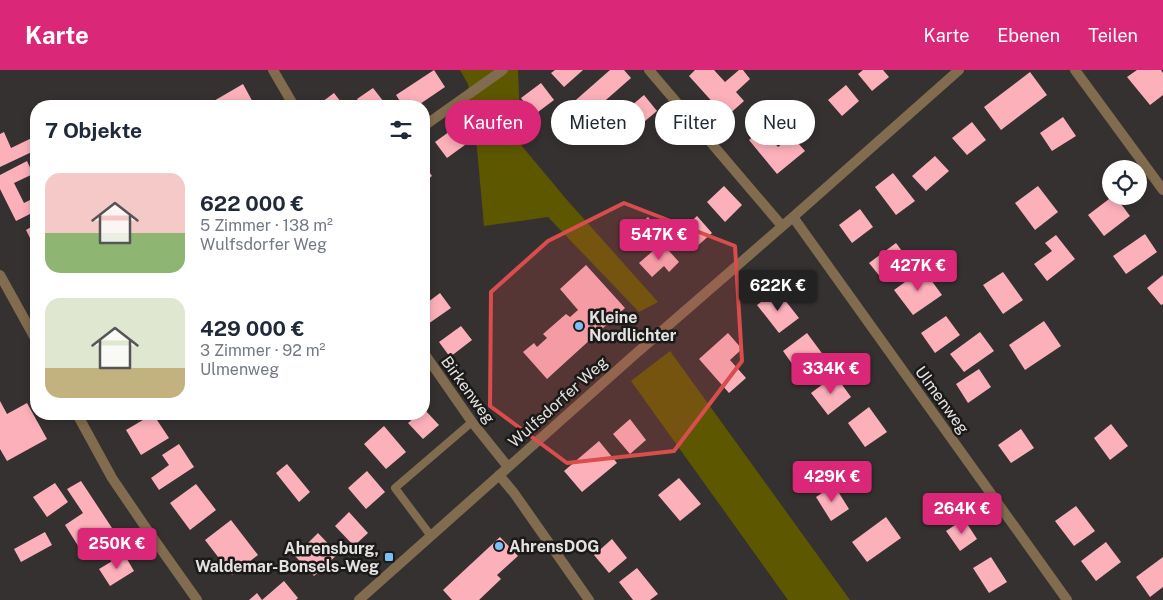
<!DOCTYPE html>
<html lang="de">
<head>
<meta charset="utf-8">
<style>
  :root { --surface:#fff; --page:#f2f2f3; --text:#1f2937; --muted:#747a83; --accent:#db2777 }
  body { margin:0; font-family:"Public Sans",sans-serif; background:var(--page); color:var(--text); height:100vh; display:flex; flex-direction:column; font-size:19px; white-space:nowrap }
  * { box-sizing:border-box; margin:0 }
  p { font-size:16px; color:var(--muted) }
  .icon { flex:none; width:28px; height:28px; fill:none; stroke:currentColor; stroke-width:2; stroke-linecap:round; stroke-linejoin:round }
  .map { position:relative; flex:1; overflow:hidden }
  .details { position:absolute; left:30px; top:30px; width:400px; height:320px; display:flex; flex-direction:column; background:var(--surface); border-radius:20px; box-shadow:0 2px 8px #0003 }
  .details>* { flex:none }
  .top-card { position:absolute; left:445px; top:30px; width:475px; height:45px; display:flex; gap:10px }
  .tools { position:absolute; left:1102px; top:90px; display:grid; gap:10px }
  .tools a { display:grid; place-items:center; width:45px; height:45px; border-radius:50%; background:var(--surface); box-shadow:0 2px 8px #0003; font-size:25px }
  .price { position:absolute; translate:-50% -42px; padding:0 11px; border-radius:5px; background:var(--accent); color:#fff; font-size:16px; line-height:32px; filter:drop-shadow(0 1px 2px #0008) }
  .price::after { content:''; position:absolute; left:50%; top:30px; width:15px; height:11px; margin-left:-8px; background:inherit; clip-path:polygon(0 0,100% 0,50% 100%) }
  .price.current { background:#222; color:#fff }
  ul { padding:0; list-style:none }
  li { display:flex; align-items:center; gap:15px; height:125px; padding:0 15px }
  li span { display:grid; place-items:center; flex:none; width:140px; height:100px; border-radius:15px; color:#555 }
  li>.icon { margin-inline-start:auto }
  span .icon { width:60px; height:60px; fill:#fffc; stroke-width:1 }
  li b { font-size:21px }
  h2 { display:flex; justify-content:space-between; align-items:center; height:60px; padding:0 15px; font-size:21px }
  .pill { padding:0 18px; border-radius:22px; background:var(--surface); box-shadow:0 2px 8px #0003; font-size:18px; line-height:45px }
  .pill.current { background:var(--accent); color:#fff }
  header { display:flex; align-items:center; gap:30px; box-sizing:border-box; height:70px; padding:0 25px; background:var(--accent); color:#fff }
  header strong { font-size:24px }
  nav { display:flex; gap:28px; margin-inline-start:auto; font-size:18px }
  .map>svg:first-child { display:block }
  .green { fill:#5d5700 }
  .building { fill:#fcb0ba }
  .lines { fill:none; stroke-linecap:round; stroke-linejoin:round }
  .lane { stroke:#826c4f; stroke-width:8 }
  .street { stroke:#826c4f; stroke-width:10 }
  .marked { fill:#d94d4d; fill-opacity:0.2; stroke:#d94d4d; stroke-width:4; stroke-linejoin:round }
  .poi-dot { fill:#7abff8; stroke:#1b1a19; stroke-width:2 }
  .labels { text-anchor:middle; dominant-baseline:central; stroke-width:5; stroke-linejoin:round; paint-order:stroke }
  .poi-label { font-size:16px; font-weight:bold; fill:#e4e2e1; stroke:#1b1a19; text-anchor:start }
  .street-label { font-size:16px; fill:#e4e2e1; stroke:#1b1a19 }
</style>
</head>
<body>
<header>
<strong>Karte</strong>
<nav><a>Karte</a><a>Ebenen</a><a>Teilen</a></nav>
</header>
<div class="map">
<svg width="1163" height="530" viewBox="0 0 1163 530">
  <rect width="100%" height="100%" fill="#353130"/>
  <path class="green" d="M460,0h58l3,75 46,55 91,102 -19,10 -91,-95 -64,9 -10,-111 -6,-31z
    M670,281l180,249h-62l-157,-219z"/>
  <path class="building" d="M434,0l11,17 -28,19h-14l-7,-11z
    M555,0h28l-19,17 -13,-14z
    M610,0h14l7,8 -57,50 -13,-15z
    M695,0h19l11,12 14,-12h4l7,9 -14,13 8,9 -18,16 -37,-41z
    M863,0h20l6,7 -17,14 -14,-17z
    M1137,0h24l2,3v22l-13,10 -23,-28z
    M1030,2l17,23 -46,35 -17,-23z
    M541,13l13,17 -20,15 -13,-17z
    M243,14l12,22h-41l-2,-4z
    M846,15l13,16 -17,15 -14,-16z
    M373,18l14,18h-24l-6,-7z
    M334,23l10,13h-25l-1,-1z
    M644,25l13,16 -37,31 -13,-16z
    M773,37l16,19 -17,14 6,7 14,-11 13,15 -28,23 -28,-34 12,-10 -7,-8z
    M1063,47l13,19 -24,15 -12,-18z
    M972,52l14,18 -19,15 -15,-17z
    M457,56l12,16 -22,16 -12,-16z
    M4,62l7,16 25,-12v14l-36,17v-33z
    M935,86l14,15 -23,20 -14,-15z
    M27,91l6,13 -19,9 10,20 12,-6v14l-20,10 -16,-32v-14z
    M424,94l8,12 -8,6z
    M893,103l22,28 -19,14 -21,-28z
    M724,116l18,19 -17,17 -18,-20z
    M1038,116l20,26 -23,18 -20,-27z
    M1113,126h2l15,20 -26,20 -16,-21z
    M860,139l13,18 -21,16 -13,-18z
    M697,146l15,17 -18,16 -14,-17z
    M648,147l12,13 -15,13 -12,-13z
    M36,154v26l-10,-20z
    M1145,164l12,18 -31,22 -13,-18z
    M1056,165l19,24 -28,22 -13,-17 18,-13 -7,-8z
    M662,173l17,19 -10,10 -5,-6 -12,11 -13,-14z
    M896,173l12,16 -26,20 -13,-16z
    M586,195l39,43 -78,71 -24,-27 11,-9 3,4 10,-9 -4,-4 23,-20 4,3 8,-7 -18,-21z
    M923,199l19,26 -29,20 -19,-25z
    M1003,202l20,28 -20,14 -20,-29z
    M1163,205v29l-2,1 -14,-17z
    M777,220l22,28 -20,15 -22,-28z
    M440,223l11,15 -23,16 -4,-6v-13z
    M946,246l14,19 -25,18 -14,-20z
    M1044,251l17,25 -36,24 -16,-25z
    M461,256l11,14 -22,17 -11,-15z
    M980,262l14,19 -30,21 -14,-18z
    M728,263l14,16 -12,11 16,18 -17,15 -30,-34z
    M807,263l17,23 -24,19 -17,-24z
    M979,299l12,18 -23,16 -12,-19z
    M835,305l16,22 -23,18 -17,-22z
    M0,331l7,13 20,-11 20,36 -40,22 -7,-12z
    M869,337l18,25 -22,15 -17,-24z
    M424,339l15,16 -16,14 -15,-16 11,-9h5z
    M153,344l16,24 -28,17 -15,-25z
    M630,349l16,21 -16,14 -17,-20z
    M1111,354l17,22 -18,14 -16,-22z
    M384,356l22,26 -20,17 -22,-25z
    M1021,359l13,19 -23,15 -13,-18z
    M599,371l18,22 -35,29 -18,-21z
    M179,374l15,23 -35,23 -8,-12 18,-13 -7,-10z
    M287,394l23,28 -11,10 -23,-29z
    M367,401l18,21 -19,17 -18,-21z
    M679,408l22,26 -21,17 -22,-26z
    M81,411l31,47 -32,21 -15,-24 18,-12 -16,-24z
    M55,413l13,19 -21,15 -14,-20z
    M196,414l20,26 -26,20 -20,-27z
    M834,415l15,24 -18,12 -15,-24z
    M1076,436l19,25 -21,15 -19,-25z
    M349,442l19,21 -14,13 -19,-20z
    M886,447l15,21 -34,24 -15,-20z
    M964,449l13,20 -17,12 -14,-20z
    M231,450l27,35 -26,20 -27,-35z
    M45,462l7,13 -31,17 -7,-13z
    M318,463l20,21 -24,22 -19,-20z
    M500,467l18,19 -21,19 4,4 -22,21h-27l-9,-10z
    M612,469l15,19 -18,15 -15,-18z
    M1106,472l15,20 -25,19 -15,-20z
    M124,484l10,17 -24,15 -11,-17z
    M991,487l16,25 -18,11 -16,-25z
    M1163,487v30l-13,10 -14,-20z
    M637,498l21,26 -8,6h-17l-14,-18z
    M284,511l14,17 -2,2h-47l8,-7 5,7z"/>
  <g class="lines">
    <path class="lane" d="M431,466l-36,-48 77,-66"/>
    <path class="street" d="M273,0l21,36
      M649,0l133,156
      M1075,0l88,120
      M424,56l79,-56
      M793,147l274,383
      M0,205l36,65
      M424,283l48,69 36,45
      M77,344l35,64 34,50 51,72
      M499,405l15,18 75,107
      M359,530l273,-243 161,-140 166,-147"/>
  </g>
  <path class="marked" d="M624,133l111,43 7,115 -68,90 -107,12 -77,-57 1,-114 57,-51z"/>
  <g class="poi-dot">
    <circle cx="579" cy="256" r="5"/>
    <circle cx="499" cy="476" r="5"/>
    <rect x="384" y="482" width="10" height="10" rx="2.5"/>
  </g>
  <g class="labels">
    <g class="poi-label">
      <text x="589" y="247">Kleine<tspan x="589" dy="18">Nordlichter</tspan></text>
      <text x="509" y="476">AhrensDOG</text>
      <text x="379" y="478" text-anchor="end">Ahrensburg,<tspan x="379" dy="18">Waldemar-Bonsels-Weg</tspan></text>
    </g>
    <g class="street-label">
      <text transform="translate(468 320) rotate(54)">Birkenweg</text>
      <text transform="translate(942 330) rotate(54)">Ulmenweg</text>
      <text transform="translate(558 332) rotate(-42)">Wulfsdorfer Weg</text>
    </g>
  </g>
</svg>
<div class="tools">
<a><svg class="icon" aria-label="locate" viewBox="0 0 24 24"><circle cx="12" cy="12" r="6"/><path d="M12 2v4M12 18v4M2 12h4M18 12h4"/></svg></a>
</div>
<b class="price" style="left:659px;top:191px">547K €</b>
<b class="price" style="left:918px;top:222px">427K €</b>
<b class="price current" style="left:778px;top:242px">622K €</b>
<b class="price" style="left:831px;top:325px">334K €</b>
<b class="price" style="left:832px;top:433px">429K €</b>
<b class="price" style="left:962px;top:465px">264K €</b>
<b class="price" style="left:117px;top:500px">250K €</b>
<div class="top-card">
<a class="pill current">Kaufen</a>
<a class="pill">Mieten</a>
<a class="pill">Filter</a>
<a class="pill">Neu</a>
</div>
<section class="details">
<h2>7 Objekte<svg class="icon" aria-label="filters" viewBox="0 0 24 24"><path d="M4 7h16M4 17h16"/><circle cx="9" cy="7" r="2"/><circle cx="15" cy="17" r="2"/></svg></h2>
<ul>
<li><span style="background:linear-gradient(#f6c9c9 60%,#8fb573 0)"><svg class="icon" aria-label="home" viewBox="0 0 24 24"><path d="M3 11l9-7 9 7M6 9v11h12V9"/></svg></span><div><b>622 000 €</b><p>5 Zimmer · 138 m²</p><p>Wulfsdorfer Weg</p></div></li>
<li><span style="background:linear-gradient(#dfe7d0 70%,#c2b280 0)"><svg class="icon" aria-label="home" viewBox="0 0 24 24"><path d="M3 11l9-7 9 7M6 9v11h12V9"/></svg></span><div><b>429 000 €</b><p>3 Zimmer · 92 m²</p><p>Ulmenweg</p></div></li>
</ul>
</section>
</div>
</body>
</html>
